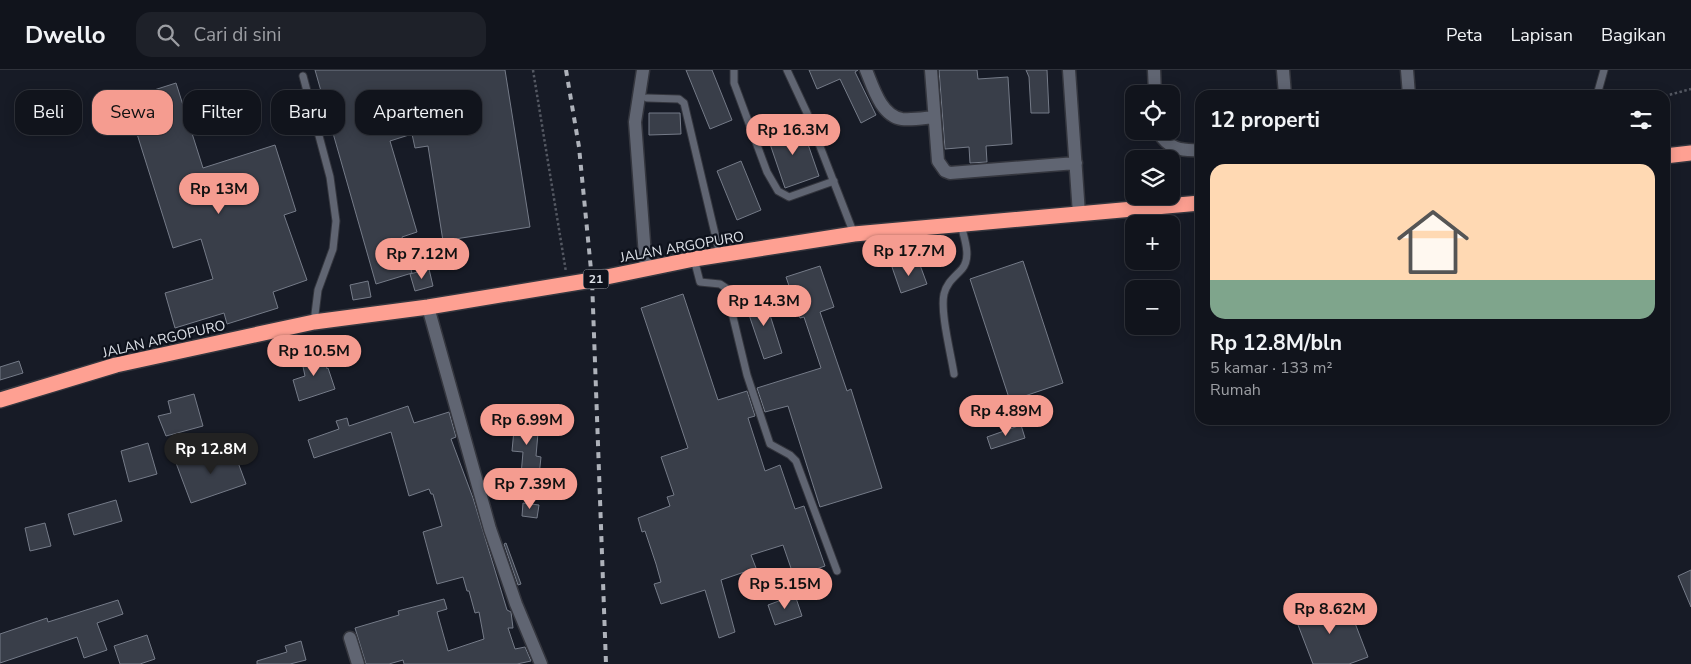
<!DOCTYPE html>
<html lang="id">
<head>
<meta charset="utf-8">
<style>
  :root { --surface:#11141c; --page:#1e2129; --text:#f1f3f6; --muted:#9c9ea3; --line:#30333b; --accent:#f59c90 }
  body { margin:0; font-family:"Nunito Sans",sans-serif; background:var(--page); color:var(--text); height:100vh; display:flex; flex-direction:column; font-size:19px; white-space:nowrap }
  * { box-sizing:border-box; margin:0 }
  p { font-size:16px; color:var(--muted) }
  .icon { flex:none; width:28px; height:28px; fill:none; stroke:currentColor; stroke-width:2; stroke-linecap:round; stroke-linejoin:round }
  .map { position:relative; flex:1; overflow:hidden }
  .sheet { position:absolute; left:1195px; top:20px; width:475px; height:335px; display:flex; flex-direction:column; background:var(--surface); border-radius:15px; box-shadow:0 2px 12px #0003,0 0 0 1px var(--line) }
  .sheet>* { flex:none }
  .hud { position:absolute; left:15px; top:20px; width:475px; height:45px; display:flex; gap:10px }
  .controls { position:absolute; left:1125px; top:15px; display:grid; gap:10px }
  .controls a { display:grid; place-items:center; width:55px; height:55px; border-radius:10px; background:var(--surface); box-shadow:0 2px 12px #0003,0 0 0 1px var(--line); font-size:25px }
  .price { position:absolute; translate:-50% -42px; padding:0 11px; border-radius:18px; background:var(--accent); color:#111; font-size:16px; line-height:32px; filter:drop-shadow(0 1px 2px #0008) }
  .price::after { content:''; position:absolute; left:50%; top:30px; width:15px; height:11px; margin-left:-8px; background:inherit; clip-path:polygon(0 0,100% 0,50% 100%) }
  .price.current { background:#222; color:#fff }
  ul { padding:0; list-style:none }
  li { display:grid; align-content:center; gap:10px; height:265px; padding:0 15px }
  li span { display:grid; place-items:center; height:155px; border-radius:15px; color:#555 }
  li>.icon { margin-inline-start:auto }
  span .icon { width:90px; height:90px; fill:#fffc; stroke-width:1 }
  li b { font-size:21px }
  h2 { display:flex; justify-content:space-between; align-items:center; height:60px; padding:0 15px; font-size:21px }
  .tag { padding:0 18px; border-radius:15px; background:var(--surface); box-shadow:0 2px 12px #0003,0 0 0 1px var(--line); font-size:18px; line-height:45px }
  .tag.current { background:var(--accent); color:#111 }
  header { display:flex; align-items:center; gap:30px; box-sizing:border-box; height:70px; padding:0 25px; background:var(--surface); border-bottom:1px solid var(--line) }
  header strong { font-size:24px }
  nav { display:flex; gap:28px; margin-inline-start:auto; font-size:18px }
  .search { width:350px; height:45px; background:var(--page); display:flex; align-items:center; gap:12px; box-sizing:border-box; padding:0 18px; border-radius:15px; color:var(--muted); font-size:19px }
  .map>svg:first-child { display:block }
  .building { fill:#393e49; stroke:#757b88 }
  .lines { fill:none; stroke-linecap:round; stroke-linejoin:round }
  .lane-casing { stroke:#34363e; stroke-width:9 }
  .street-casing { stroke:#34363e; stroke-width:15 }
  .highway-casing { stroke:#34363e; stroke-width:18 }
  .path { stroke:#545862; stroke-width:2.5; stroke-dasharray:2.5 2.5; stroke-linecap:butt }
  .lane { stroke:#606572; stroke-width:7 }
  .street { stroke:#606572; stroke-width:12 }
  .highway { stroke:#fea092; stroke-width:15 }
  .rail { stroke:#aeb2ba; stroke-width:4; stroke-dasharray:6 6; stroke-linecap:butt }
  .labels { text-anchor:middle; dominant-baseline:central; stroke-width:4.5; stroke-linejoin:round; paint-order:stroke }
  .shield { fill:#0e121c; stroke:#9fa3ab; stroke-width:1 }
  .shield-label { font-size:12px; font-weight:bold; fill:#dde1e8 }
  .street-label { font-size:14px; fill:#dde1e8; stroke:#0e121c }
</style>
</head>
<body>
<header>
<strong>Dwello</strong>
<div class="search"><svg class="icon" aria-label="search" viewBox="0 0 24 24"><circle cx="10" cy="10" r="6"/><path d="M15 15l6 6"/></svg>Cari di sini</div>
<nav><a>Peta</a><a>Lapisan</a><a>Bagikan</a></nav>
</header>
<div class="map">
<svg width="1691" height="594" viewBox="0 0 1691 594">
  <rect width="100%" height="100%" fill="#171b26"/>
  <path class="building" d="M315,0h190l25,157 -87,14 -15,-95 -13,2 -3,-14 -22,7 27,91 -15,5 10,36 -36,11z
    M686,0h26l20,50 -22,9z
    M809,0h49l-3,2 21,43 -15,8 -21,-44 -23,10z
    M939,0h38l1,9 30,-2 4,67 -26,2 1,16 -17,1 -1,-16 -24,2z
    M1026,0h21l2,43h-18l-2,-36z
    M176,13l27,85 72,-23 21,66 -12,4 23,65 -34,12 5,16 -51,16 -3,-11 -49,15 -10,-35 48,-14 -12,-40 -28,9 -47,-149z
    M649,43h31l1,21 -32,1z
    M801,54l18,52 -34,12 -18,-53z
    M741,91l20,49 -24,10 -20,-49z
    M1023,191l40,122 -53,18 -40,-122z
    M908,192l2,6 10,-3 7,19 -26,9 -9,-26z
    M820,196l14,41 -14,5 27,79 4,-2 31,99 -62,19 -32,-101 -23,6 -8,-24 64,-20 -17,-51 -4,1 -14,-41z
    M429,199l4,17 -18,5 -5,-17z
    M368,211l3,16 -18,3 -3,-15z
    M683,224l35,106 29,-9 8,25 -7,2 17,53 15,-6 15,44 9,-3 21,60 -31,11 -11,-32 -32,10 5,13 -35,12 14,52 -16,6 -14,-48 -44,14 -7,-20 7,-2 -5,-18 -11,-33 -3,1 -4,-14 32,-12 -3,-9 7,-2 -13,-38 27,-9 -47,-140z
    M764,226l18,57 -18,6 -19,-56z
    M324,282l3,17 1,-1 7,21 -36,12 -6,-21 12,-4 -4,-19z
    M19,291l4,12 -23,7v-13z
    M194,324l9,32 -37,10 -8,-20 13,-3 -3,-12z
    M408,336l6,17 35,-11 7,25 -5,2 22,59 34,112 4,2 2,16h-5l7,21 10,-2 6,14 -14,3h-113l-1,-4 -14,4h-23l-11,-36 44,-13 -1,-4 46,-12 3,10 -10,3 11,39 36,-12 -5,-27 -4,1 -6,-22h-2l-4,-14 -26,7 -14,-52 19,-6 -9,-32h-2l-2,-5 -20,7 -18,-64 -77,26 -6,-18 31,-11 -3,-8 11,-3 2,8z
    M515,349l24,2 -3,35 5,1 -2,19 -18,-1 2,-23 -11,-1z
    M1021,355l4,13 -34,11 -4,-12z
    M148,373l9,31 -28,8 -8,-31z
    M233,379l13,35 -55,19 -15,-40 23,-9 3,6z
    M116,430l6,21 -48,14 -6,-21z
    M523,433l16,2 -2,13 -15,-2z
    M45,453l6,23 -21,5 -5,-23z
    M506,473l15,41 -3,1 -14,-41z
    M1691,500v37l-13,-31z
    M795,525l7,21 -27,9 -7,-20z
    M1329,529l6,17 15,-6 18,47 -19,7h-36l-20,-52z
    M118,530l5,14 -26,9 10,27 -23,8 -7,-21 -77,26v-29l47,-16 1,4z
    M147,565l8,24 -15,5h-20l-6,-18z
    M301,571l5,19 -16,4h-33v-3l30,-9 -2,-6z"/>
  <g class="lines">
    <g class="lane-casing">
      <path id="lane" d="M734,0v13l33,89 11,19 11,6 45,-16
        M787,0l20,43 47,121
        M303,6l27,101 6,44 -3,28 -15,41 -4,32
        M1597,25l7,-25
        M647,28l32,1 5,4 36,152
        M694,189l6,23 20,2 6,4 21,87 23,69 20,11 6,6 41,110
        M954,304c-3,-20 -14,-62 -10,-80 3,-12 11,-17 18,-25 10,-12 2,-31 -1,-44"/>
    </g>
    <g class="street-casing">
      <path id="street" d="M643,0l-8,52 11,147
        M866,0c7,17 15,46 36,49 10,1 22,-1 32,-2
        M931,0l7,91 7,10 5,2 126,-10
        M1069,0l10,144
        M1154,0l1,24
        M1283,0l2,25
        M1407,0l2,25
        M1158,61c10,18 23,20 42,19
        M428,237l62,222 26,75 25,60
        M350,568l8,26"/>
    </g>
    <g class="highway-casing">
      <path id="highway" d="M1665,86l26,-3
        M0,330l116,-35 198,-43 114,-15 164,-27 102,-21 160,-25 346,-31"/>
    </g>
    <path class="path" d="M533,0l33,202
      M1665,26l26,-7"/>
    <use href="#lane" class="lane"/>
    <use href="#street" class="street"/>
    <use href="#highway" class="highway"/>
    <path class="rail" d="M566,0l13,77 13,133 14,384"/>
  </g>
  <g class="labels">
    <rect class="shield" x="583.5" y="199.5" width="25" height="19" rx="4"/>
    <g class="shield-label">
      <text x="596" y="209">21</text>
    </g>
    <g class="street-label">
      <text transform="translate(682 177) rotate(-10)">JALAN ARGOPURO</text>
      <text transform="translate(164 269) rotate(-13)">JALAN ARGOPURO</text>
    </g>
  </g>
</svg>
<div class="controls">
<a><svg class="icon" aria-label="locate" viewBox="0 0 24 24"><circle cx="12" cy="12" r="6"/><path d="M12 2v4M12 18v4M2 12h4M18 12h4"/></svg></a>
<a><svg class="icon" aria-label="layers" viewBox="0 0 24 24"><path d="M12 4l9 5-9 5-9-5zM3 14l9 5 9-5"/></svg></a>
<a>+</a>
<a>−</a>
</div>
<b class="price" style="left:793px;top:86px">Rp 16.3M</b>
<b class="price" style="left:219px;top:145px">Rp 13M</b>
<b class="price" style="left:909px;top:207px">Rp 17.7M</b>
<b class="price" style="left:422px;top:210px">Rp 7.12M</b>
<b class="price" style="left:764px;top:257px">Rp 14.3M</b>
<b class="price" style="left:314px;top:307px">Rp 10.5M</b>
<b class="price" style="left:1006px;top:367px">Rp 4.89M</b>
<b class="price" style="left:527px;top:376px">Rp 6.99M</b>
<b class="price current" style="left:211px;top:405px">Rp 12.8M</b>
<b class="price" style="left:530px;top:440px">Rp 7.39M</b>
<b class="price" style="left:785px;top:540px">Rp 5.15M</b>
<b class="price" style="left:1330px;top:565px">Rp 8.62M</b>
<div class="hud">
<a class="tag">Beli</a>
<a class="tag current">Sewa</a>
<a class="tag">Filter</a>
<a class="tag">Baru</a>
<a class="tag">Apartemen</a>
</div>
<section class="sheet">
<h2>12 properti<svg class="icon" aria-label="filters" viewBox="0 0 24 24"><path d="M4 7h16M4 17h16"/><circle cx="9" cy="7" r="2"/><circle cx="15" cy="17" r="2"/></svg></h2>
<ul>
<li><span style="background:linear-gradient(#ffd9b3 75%,#7fa58c 0)"><svg class="icon" aria-label="home" viewBox="0 0 24 24"><path d="M3 11l9-7 9 7M6 9v11h12V9"/></svg></span><div><b>Rp 12.8M/bln</b><p>5 kamar · 133 m²</p><p>Rumah</p></div></li>
</ul>
</section>
</div>
</body>
</html>
